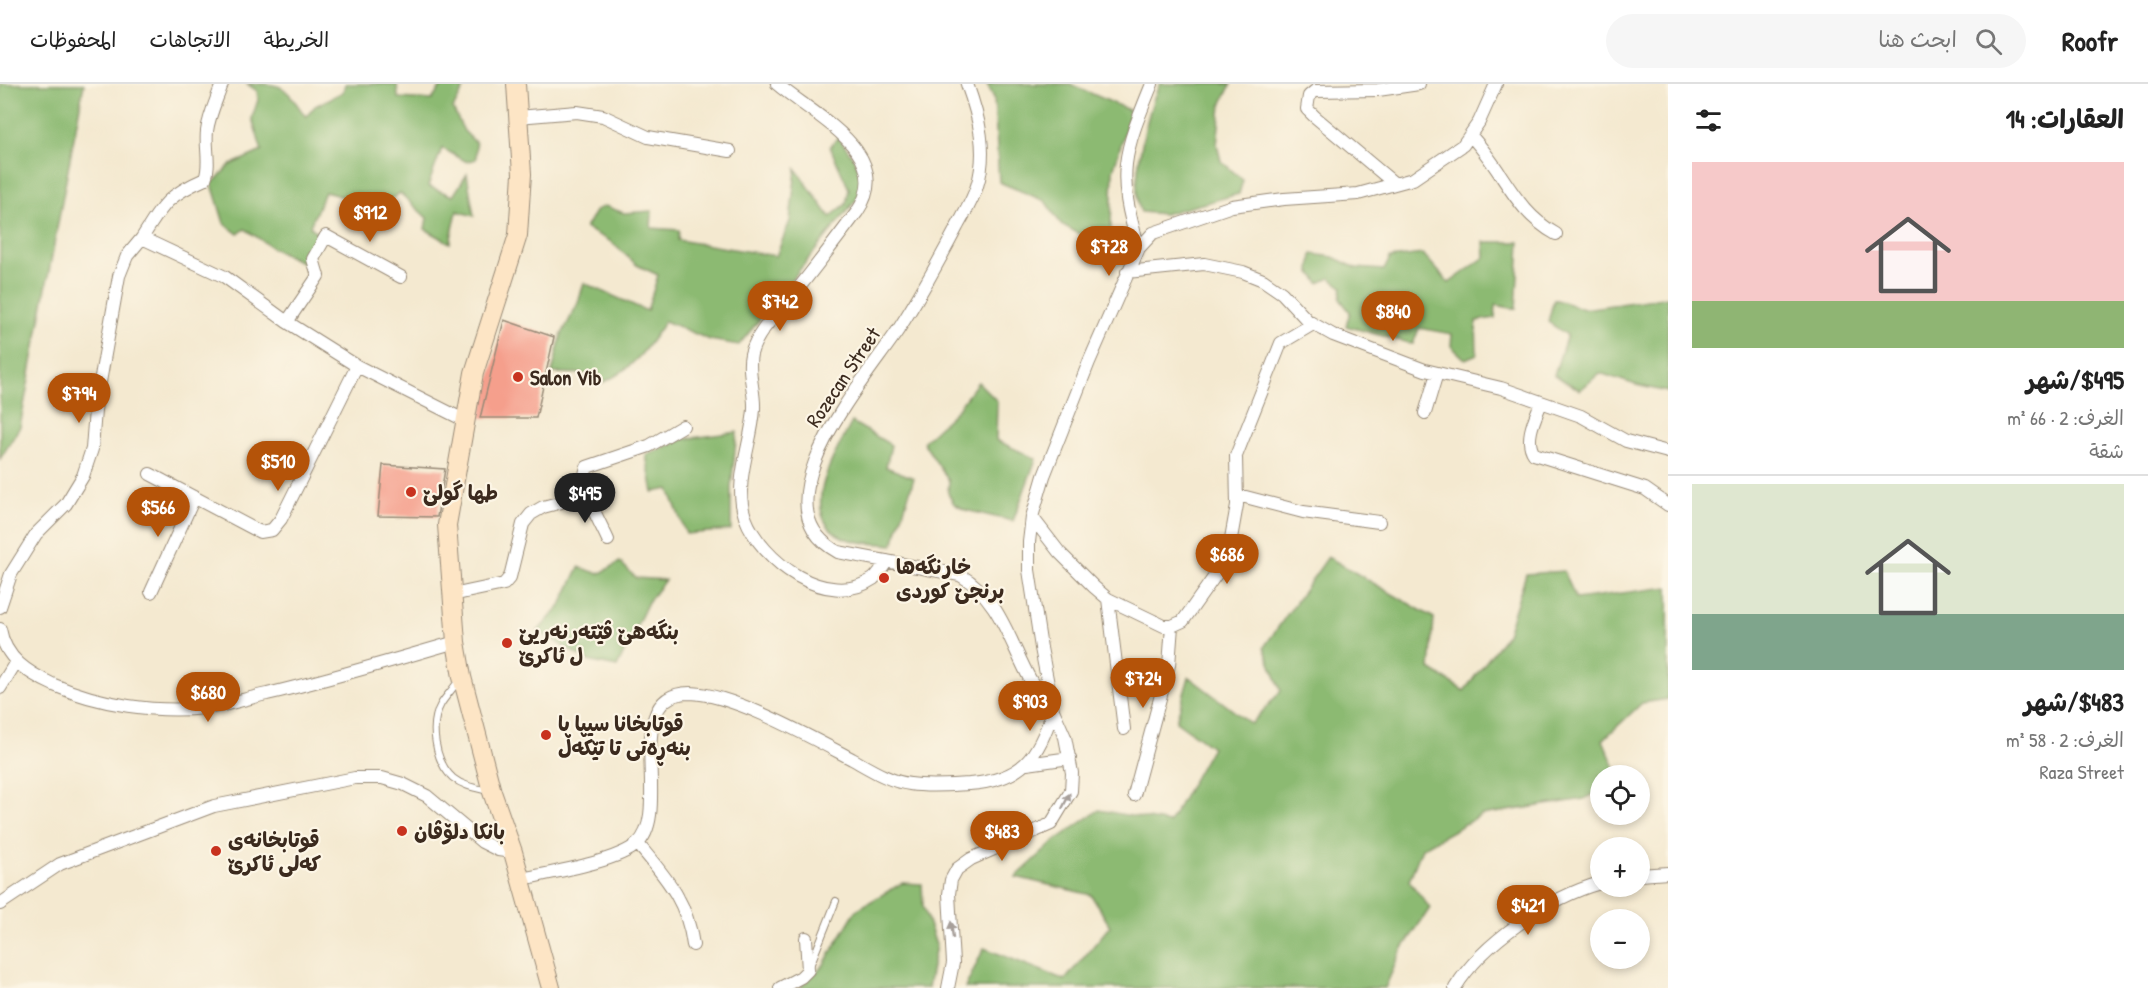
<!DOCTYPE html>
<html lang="ar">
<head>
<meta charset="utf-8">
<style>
  :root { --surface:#fff; --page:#f6f6f6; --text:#222; --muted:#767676; --line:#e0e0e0; --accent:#b45309 }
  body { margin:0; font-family:"Patrick Hand","Playpen Sans Arabic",sans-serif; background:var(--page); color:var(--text); direction:rtl; height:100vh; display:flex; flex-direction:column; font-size:22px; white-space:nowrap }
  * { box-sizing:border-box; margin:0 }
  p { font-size:20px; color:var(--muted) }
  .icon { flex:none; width:33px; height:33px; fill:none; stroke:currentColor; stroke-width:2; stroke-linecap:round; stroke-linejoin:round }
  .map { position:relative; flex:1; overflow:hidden; direction:ltr }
  .side { display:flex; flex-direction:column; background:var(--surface); width:480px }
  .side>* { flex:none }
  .buttons { position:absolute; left:1590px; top:681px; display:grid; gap:12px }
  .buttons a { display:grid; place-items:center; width:60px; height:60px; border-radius:50%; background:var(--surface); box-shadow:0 3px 9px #0003; font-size:30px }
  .price { position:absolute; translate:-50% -51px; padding:0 14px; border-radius:21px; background:var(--accent); color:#fff; font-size:20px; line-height:39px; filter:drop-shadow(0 2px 3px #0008) }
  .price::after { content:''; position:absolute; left:50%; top:36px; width:18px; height:14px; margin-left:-9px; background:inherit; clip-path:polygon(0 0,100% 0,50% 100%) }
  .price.current { background:#222; color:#fff }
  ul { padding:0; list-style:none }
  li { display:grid; align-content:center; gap:12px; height:318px; padding:0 24px }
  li+li { border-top:2px solid var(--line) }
  li span { display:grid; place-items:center; height:186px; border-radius:0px; color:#555 }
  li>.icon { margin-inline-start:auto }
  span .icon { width:108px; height:108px; fill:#fffc; stroke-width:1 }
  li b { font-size:26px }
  h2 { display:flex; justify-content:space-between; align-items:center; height:72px; padding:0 24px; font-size:26px }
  header { display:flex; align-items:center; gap:36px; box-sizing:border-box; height:84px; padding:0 30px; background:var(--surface); border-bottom:2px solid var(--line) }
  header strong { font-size:28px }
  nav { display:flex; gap:33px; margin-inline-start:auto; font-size:21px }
  .search { width:420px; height:54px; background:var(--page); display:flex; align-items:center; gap:15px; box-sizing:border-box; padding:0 21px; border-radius:33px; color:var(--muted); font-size:22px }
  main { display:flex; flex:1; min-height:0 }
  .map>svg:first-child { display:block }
  .forest { fill:#8cba72; stroke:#647248; stroke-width:1.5 }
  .building { fill:#f59f8c }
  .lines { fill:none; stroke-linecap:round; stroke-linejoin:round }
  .lane-casing { stroke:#988a77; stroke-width:8 }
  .street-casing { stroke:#988a77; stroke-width:14 }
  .secondary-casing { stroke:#988a77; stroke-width:20 }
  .lane { stroke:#fff; stroke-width:6 }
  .street { stroke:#fff; stroke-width:12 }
  .secondary { stroke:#fde5c5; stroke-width:18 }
  .oneway { fill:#a79f9a }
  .poi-dot { fill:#c8321e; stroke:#fcf5e5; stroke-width:2 }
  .labels { text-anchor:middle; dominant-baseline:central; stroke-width:4.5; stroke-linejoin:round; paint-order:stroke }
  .poi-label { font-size:21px; font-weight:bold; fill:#3b2a1e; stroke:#fcf5e5; text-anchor:start }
  .street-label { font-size:21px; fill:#3b2a1e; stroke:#fcf5e5 }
</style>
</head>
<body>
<header>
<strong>Roofr</strong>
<div class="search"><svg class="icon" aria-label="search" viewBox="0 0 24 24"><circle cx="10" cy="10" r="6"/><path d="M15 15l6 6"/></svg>ابحث هنا</div>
<nav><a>الخريطة</a><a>الاتجاهات</a><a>المحفوظات</a></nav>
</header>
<main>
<section class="side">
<h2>العقارات: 14<svg class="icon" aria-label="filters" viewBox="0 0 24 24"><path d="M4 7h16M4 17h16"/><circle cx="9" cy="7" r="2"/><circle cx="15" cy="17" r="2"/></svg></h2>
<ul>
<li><span style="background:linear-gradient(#f6c9c9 75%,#8fb573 0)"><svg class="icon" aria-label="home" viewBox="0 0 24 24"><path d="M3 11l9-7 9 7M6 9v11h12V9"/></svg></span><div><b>$495/شهر</b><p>الغرف: 2 · 66 m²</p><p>شقة</p></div></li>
<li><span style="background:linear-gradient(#dfe7d0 70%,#7fa58c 0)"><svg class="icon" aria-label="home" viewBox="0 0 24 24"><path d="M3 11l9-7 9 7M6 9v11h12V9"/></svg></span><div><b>$483/شهر</b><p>الغرف: 2 · 58 m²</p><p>Raza Street</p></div></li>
</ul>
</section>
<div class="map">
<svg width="1668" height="904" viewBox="0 0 1668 904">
  <rect width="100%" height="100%" fill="#fcf5e5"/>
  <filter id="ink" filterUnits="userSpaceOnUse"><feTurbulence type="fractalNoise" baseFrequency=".0167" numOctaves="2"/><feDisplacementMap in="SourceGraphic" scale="12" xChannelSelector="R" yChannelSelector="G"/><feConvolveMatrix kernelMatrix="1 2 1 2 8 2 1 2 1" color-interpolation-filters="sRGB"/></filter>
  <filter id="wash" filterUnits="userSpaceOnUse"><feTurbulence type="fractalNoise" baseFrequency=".008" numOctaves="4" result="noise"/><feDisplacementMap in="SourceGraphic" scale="24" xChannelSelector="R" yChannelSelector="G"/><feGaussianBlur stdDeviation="1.35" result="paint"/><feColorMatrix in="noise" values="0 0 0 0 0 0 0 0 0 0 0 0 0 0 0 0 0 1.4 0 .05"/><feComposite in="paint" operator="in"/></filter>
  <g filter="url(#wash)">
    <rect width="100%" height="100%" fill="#f4e9d0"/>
    <path class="forest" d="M0,0h84l-64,343 -20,32z
      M247,0c40,0 36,1 59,33l9,-11 28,-14 2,-8h52l1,14 34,2 11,-16h23l-13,25 11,22 12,12v16l-9,3 -25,-14 -14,38 25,10 14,-22 7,42 -17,-5 -7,32 -25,-14 2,-11 -27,-25 -18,14 -57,-15 -15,34 7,7 -3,9 3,3 -12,19 -31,-15 -29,-20 -7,5 -14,-11 -12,-39 18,-19 32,-14 -10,-33 6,-18 -1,-9z
      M987,0h83l61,27 -18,60 -3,80 -49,-27 -16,-23 -46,-19 -5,-84z
      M1160,0h71l-10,21 -4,40 4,16 22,19 -4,14 -75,20 -23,-2c-12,-23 6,-104 19,-128z
      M838,53c15,19 26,32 22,58l-121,150 -29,-5 -45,-19c-19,29 -33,50 -66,63l-1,-10 -46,-1 9,-37 17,-33 6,-20 63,28 11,-36 -21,-10 -27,-24 -25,-13 11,-18 9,-4 19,7 28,-2 -1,17 28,2 -1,10 98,16 14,-35 6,-52 34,48 16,-13 3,-15 -19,-42z
      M1484,158h36l-4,67 -20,-4 -1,13 -19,3 1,33 -12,5 -14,-13 1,-12 -33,-6 -6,16 -67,-18 4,-14 -10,-13 2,-12 -12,-9 -11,5 -9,-12 2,-17 21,3 23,11 28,2 6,-12 33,-4 26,29 36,-26z
      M1668,213v95l-32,-7 -36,-12 -20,17 -26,-15 13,-40 -19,-13 6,-23 30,10z
      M978,298l19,19 -1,39 40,19 -23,62 -48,-11 -11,-6 -6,-11 1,-12 -26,-39 33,-31z
      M852,338l39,23 -5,22 28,11 -21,67c-15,-2 -37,-1 -51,-8 -46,-23 -6,-85 10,-115z
      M737,348l-6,55v43l-45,4 -17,-45 -16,3 -7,-37 38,-16z
      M1328,473l106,61 -4,51 34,22 43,-57 19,-60 38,-3 12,28 92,-12v112l-26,4 -39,37 15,35 -18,1v15l-16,8 -103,16 -59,33 -13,33 21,27 -29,43 -16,37h-420l19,-40 81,32 45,-54 -19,-31 -75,-18 39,-36 44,-31 70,13 43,-76 -36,-26 13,-44 62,47 30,-33 -17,-44z
      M620,478l16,16 29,2 -17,22 -31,65 -29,-6 -50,-30 23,-26 18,-38 20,7z
      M902,799l20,1 1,22 13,39 -8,43h-129l24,-22 33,-56z"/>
    <g id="blocks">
      <path class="building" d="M504,236l50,17 -18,81h-56z
        M383,381l62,4 -8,48 -59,-1z"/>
    </g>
  </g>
  <g filter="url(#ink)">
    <use href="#blocks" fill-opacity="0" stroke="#988a77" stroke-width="1.5"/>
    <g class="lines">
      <g class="lane-casing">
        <path id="lane" d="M458,597c-5,8 -12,15 -17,23 -12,21 -6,58 12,74 10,8 23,10 35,13
          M810,882l26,-65"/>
      </g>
      <g class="street-casing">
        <path id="street" d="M222,0c-5,15 -13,31 -15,47 -2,17 4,33 -2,48 -37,16 -42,25 -63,59l83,39 62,45 70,44 107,54
          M777,0c37,32 120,70 80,128 -21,28 -42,56 -64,83 -15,18 -36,36 -42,59 -4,18 4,37 3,55 -2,35 -21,73 -9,108 16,44 82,93 128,62 5,-4 10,-12 14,-18
          M967,0c12,33 21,68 10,102 -4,14 -13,28 -20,41 -18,34 -36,67 -57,100 -32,50 -149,178 -62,225l122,23c51,29 53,95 92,135
          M518,33l59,-5 26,4 45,21 82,14
          M1470,51c34,35 43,75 86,99
          M1395,100l-81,-68 -7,-7 2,-13 6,-5 63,-1 41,-6
          M1139,164c-23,-76 -16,-93 13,-164
          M1127,188l77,-8 39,8 20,8 19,13 26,28 25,14 92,35 76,18 80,28 45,25 42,11
          M287,238l31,-46 -5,-17 13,-23 75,41
          M1541,319c-6,15 -17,37 -7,51l111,35 23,16
          M1425,329l12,-40
          M150,390l110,58 12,-2 9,-11 76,-153
          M1238,411l65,17 76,10
          M1032,433l27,35 35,35 14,12 56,27h8l11,-5 39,-55 8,-22 7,-39 -1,-49 45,-113 32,-19
          M608,456c-8,-19 -30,-52 -21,-73l62,-21 34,-20
          M151,508l43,-94
          M452,511l52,-11 6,-7 13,-53 8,-10 12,-7 45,-12
          M1108,515l16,130
          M0,523l11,-33 25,-40 30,-30 17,-28 9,-27 3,-39 24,-134 8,-20 15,-18
          M0,545c5,30 28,44 54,56 46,20 101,28 151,23 21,-2 42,-10 62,-14 64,-15 126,-34 189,-52
          M0,604l16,-26
          M1027,680l43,-6
          M1134,711l35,-130 3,-39
          M638,760c28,34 49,56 55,101
          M1640,791l28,-2
          M521,795c27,-6 96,-17 116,-35 37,-31 -19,-151 53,-151 44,1 122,45 162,66 18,10 38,23 58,25 19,3 40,1 59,0 53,-4 69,-26 84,-74
          M0,820l60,-40 154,-58 141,-28h27l21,6 24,12 55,46 16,8 15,2
          M780,904l21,-11 7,-7 -2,-32
          M948,904l5,-25 -4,-69 2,-14 6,-11 14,-10 80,-35 20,-33 1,-18 -7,-36 -12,-27 -12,-62 -12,-78v-28l3,-25 12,-41 45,-114 50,-114 14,-15 79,-27 52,-7 74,-5 55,-15 50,-34 16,-23 17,-38
          M1455,904c27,-45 95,-91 145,-105"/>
      </g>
      <g class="secondary-casing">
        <path id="secondary" d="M516,0l6,90 -4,61 -44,138 -27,152 9,117 6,35 30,115 21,60 38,136"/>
      </g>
      <use href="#lane" class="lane"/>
      <use href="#street" class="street"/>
      <use href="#secondary" class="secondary"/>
    </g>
    <defs><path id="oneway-solid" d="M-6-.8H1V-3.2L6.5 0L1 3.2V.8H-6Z" transform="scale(1.5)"/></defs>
    <g class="oneway">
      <use href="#oneway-solid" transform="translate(1066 717) rotate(-63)"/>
      <use href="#oneway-solid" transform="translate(952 846) rotate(-97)"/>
    </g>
  </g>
  <g class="poi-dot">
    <circle cx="518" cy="293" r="6"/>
    <circle cx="411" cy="408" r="6"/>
    <circle cx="884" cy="494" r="6"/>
    <circle cx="507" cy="559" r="6"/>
    <circle cx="546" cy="651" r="6"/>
    <circle cx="402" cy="747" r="6"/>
    <circle cx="216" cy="767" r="6"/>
  </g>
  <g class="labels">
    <g class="poi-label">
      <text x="530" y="293">Salon Vib</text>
      <text x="423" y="408">طها گولێ</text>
      <text x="896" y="482">خارنگەها<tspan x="896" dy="24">برنجێ کوردی</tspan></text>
      <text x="519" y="547">بنگەهێ ڤێتەرنەریێ<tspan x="519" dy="24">ل ئاکرێ</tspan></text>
      <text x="558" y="639">قوتابخانا سیپا یا<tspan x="558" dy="24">بنەڕەتی تا تێکەڵ</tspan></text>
      <text x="414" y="747">بانکا دلۆڤان</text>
      <text x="228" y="755">قوتابخانەی<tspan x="228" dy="24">کەلی ئاکرێ</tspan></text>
    </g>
    <g class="street-label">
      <text transform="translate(843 293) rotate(-56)">Rozecan Street</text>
    </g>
  </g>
</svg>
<div class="buttons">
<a><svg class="icon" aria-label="locate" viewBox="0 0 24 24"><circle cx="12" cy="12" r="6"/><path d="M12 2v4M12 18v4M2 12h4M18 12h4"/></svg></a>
<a>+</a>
<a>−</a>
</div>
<b class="price" style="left:370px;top:159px">$912</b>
<b class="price" style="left:1109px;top:193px">$728</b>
<b class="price" style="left:780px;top:248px">$742</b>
<b class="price" style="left:1393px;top:258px">$840</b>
<b class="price" style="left:79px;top:340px">$794</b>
<b class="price" style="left:278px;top:408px">$510</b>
<b class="price current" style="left:585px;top:440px">$495</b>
<b class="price" style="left:158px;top:454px">$566</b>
<b class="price" style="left:1227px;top:501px">$686</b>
<b class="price" style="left:1143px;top:625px">$724</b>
<b class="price" style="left:208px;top:639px">$680</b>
<b class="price" style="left:1030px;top:648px">$903</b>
<b class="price" style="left:1002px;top:778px">$483</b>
<b class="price" style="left:1528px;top:852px">$421</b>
</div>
</main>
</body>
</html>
